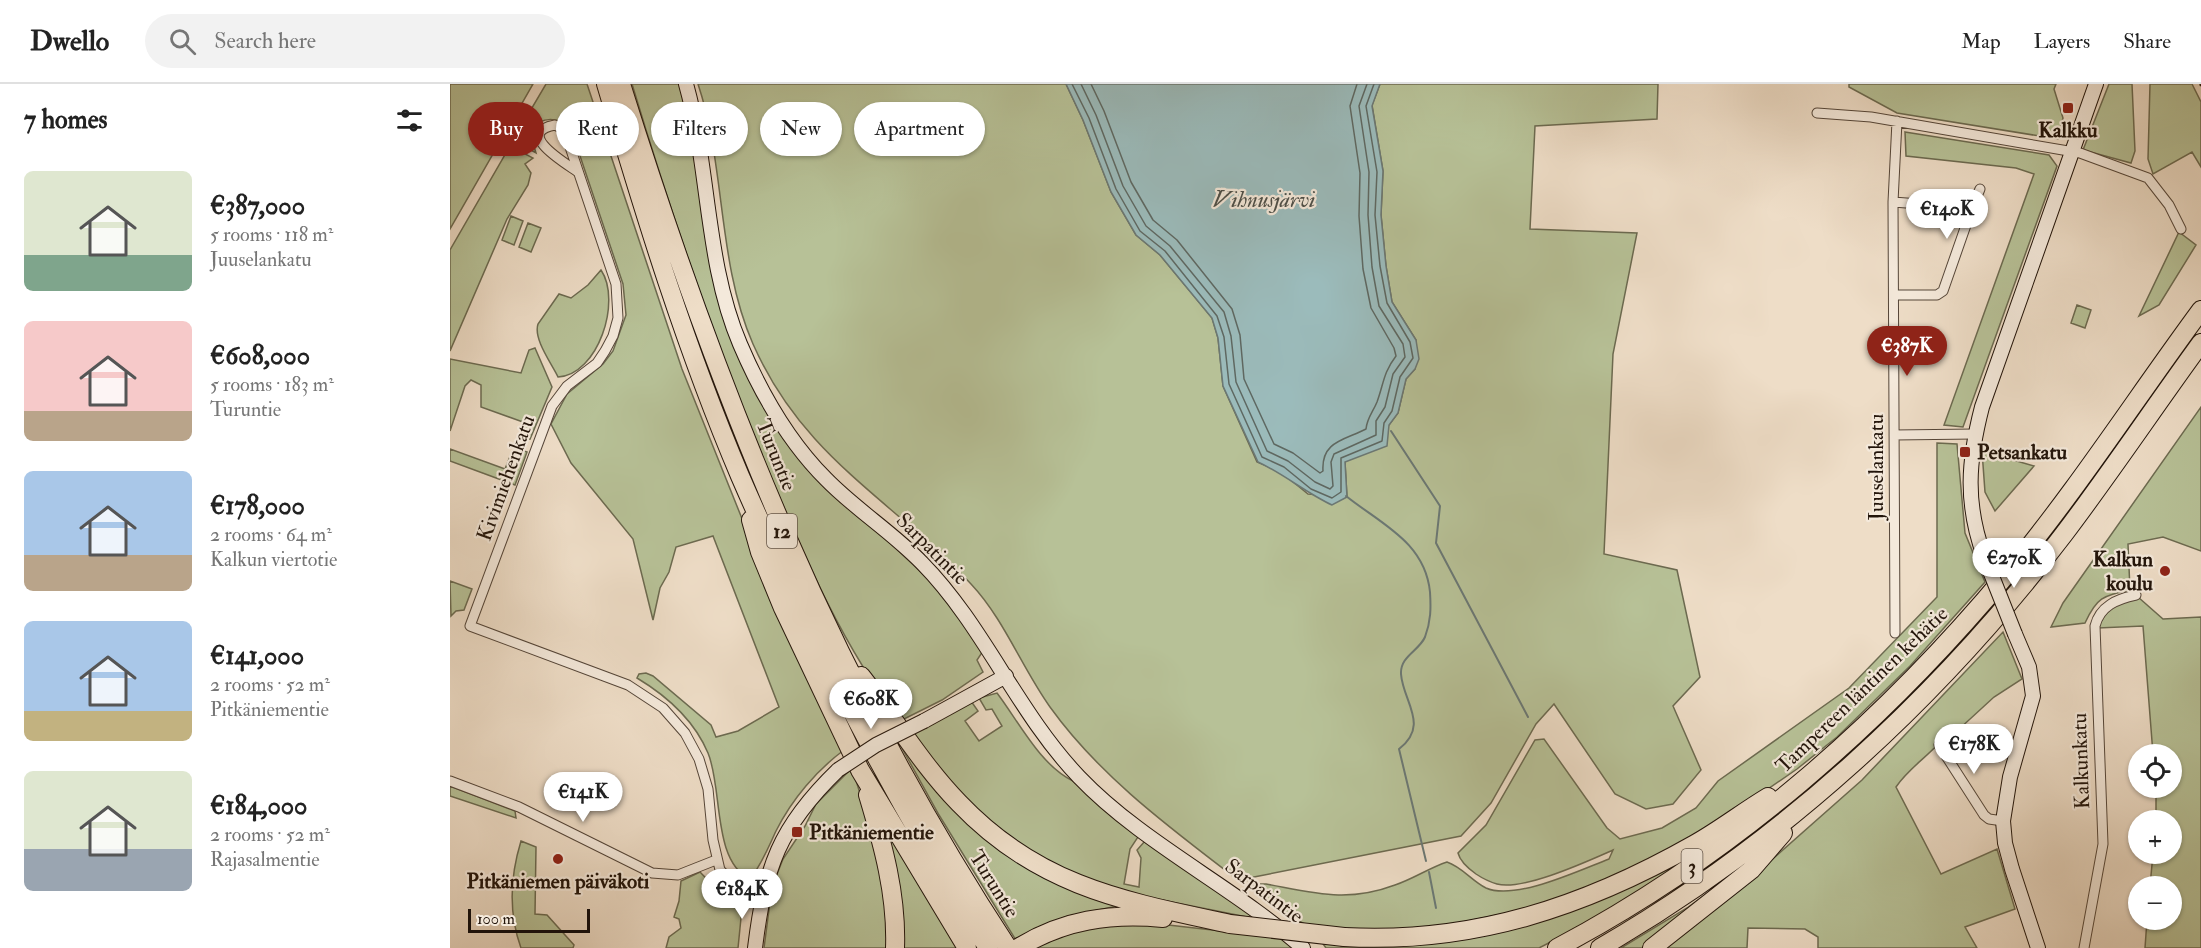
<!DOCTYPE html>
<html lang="en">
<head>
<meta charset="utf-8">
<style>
  :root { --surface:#fff; --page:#f2f2f2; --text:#222; --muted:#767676; --line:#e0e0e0; --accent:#8f2418 }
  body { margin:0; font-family:"IM FELL Double Pica",serif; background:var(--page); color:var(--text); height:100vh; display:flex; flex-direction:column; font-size:22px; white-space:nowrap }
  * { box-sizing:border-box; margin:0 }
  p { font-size:20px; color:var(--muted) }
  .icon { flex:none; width:33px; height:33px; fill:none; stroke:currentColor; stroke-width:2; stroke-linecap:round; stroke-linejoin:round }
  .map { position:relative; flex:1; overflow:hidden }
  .sheet { display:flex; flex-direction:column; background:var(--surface); width:450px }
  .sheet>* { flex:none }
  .top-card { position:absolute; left:18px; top:18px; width:570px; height:54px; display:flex; gap:12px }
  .buttons { position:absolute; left:1678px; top:660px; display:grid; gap:12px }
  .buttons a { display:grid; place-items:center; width:54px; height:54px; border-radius:50%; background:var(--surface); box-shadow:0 2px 4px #0004; font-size:30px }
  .scale { position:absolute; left:18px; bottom:15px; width:122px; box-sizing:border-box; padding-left:6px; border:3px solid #22140a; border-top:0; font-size:16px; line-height:21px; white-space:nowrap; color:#22140a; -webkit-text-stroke:4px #f4e9db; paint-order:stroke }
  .price { position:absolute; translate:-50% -51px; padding:0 14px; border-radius:21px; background:#fff; color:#222; font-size:20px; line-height:39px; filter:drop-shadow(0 2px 3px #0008) }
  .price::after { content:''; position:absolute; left:50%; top:36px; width:18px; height:14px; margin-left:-9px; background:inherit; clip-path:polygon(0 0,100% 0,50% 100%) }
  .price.current { background:var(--accent); color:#fff }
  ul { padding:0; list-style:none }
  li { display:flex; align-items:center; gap:18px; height:150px; padding:0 24px }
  li span { display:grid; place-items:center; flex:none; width:168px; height:120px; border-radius:9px; color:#555 }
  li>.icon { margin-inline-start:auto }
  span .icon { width:72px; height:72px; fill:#fffc; stroke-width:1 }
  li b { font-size:26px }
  h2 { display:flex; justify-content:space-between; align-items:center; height:72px; padding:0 24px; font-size:26px }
  .tag { padding:0 21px; border-radius:27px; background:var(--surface); box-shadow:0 2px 4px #0004; font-size:21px; line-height:54px }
  .tag.current { background:var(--accent); color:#fff }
  header { display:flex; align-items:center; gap:36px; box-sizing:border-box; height:84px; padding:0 30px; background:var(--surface); border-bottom:2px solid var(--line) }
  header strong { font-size:28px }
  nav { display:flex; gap:33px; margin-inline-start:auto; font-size:21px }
  .search { width:420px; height:54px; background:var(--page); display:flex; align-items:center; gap:15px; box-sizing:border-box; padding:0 21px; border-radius:33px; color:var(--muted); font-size:22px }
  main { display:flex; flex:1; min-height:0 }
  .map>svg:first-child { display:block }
  .green { fill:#b7c197; stroke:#6c6a50; stroke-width:1.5 }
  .water { fill:#9bbbbb; stroke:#6b7874; stroke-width:1.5 }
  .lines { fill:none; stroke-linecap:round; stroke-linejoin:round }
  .shore { stroke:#5e6862; stroke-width:1.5 }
  .stream { stroke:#6b7874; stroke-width:2 }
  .street-casing { stroke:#554639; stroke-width:11 }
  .secondary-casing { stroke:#22140a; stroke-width:16 }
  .highway-casing { stroke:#22140a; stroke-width:20 }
  .street { stroke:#f4e9db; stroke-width:9 }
  .secondary { stroke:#f4e9db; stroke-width:14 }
  .highway { stroke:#eeddc7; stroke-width:18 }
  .rail { stroke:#22140a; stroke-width:2; stroke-dasharray:10 10; stroke-linecap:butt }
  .secondary-bridge-casing { stroke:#22140a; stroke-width:16; stroke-linecap:butt }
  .highway-bridge-casing { stroke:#22140a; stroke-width:20; stroke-linecap:butt }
  .secondary-bridge { stroke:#f4e9db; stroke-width:14 }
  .highway-bridge { stroke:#eeddc7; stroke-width:18 }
  .poi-dot { fill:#8f2418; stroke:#f4e9db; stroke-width:2 }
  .labels { text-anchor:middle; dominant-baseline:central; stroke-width:4.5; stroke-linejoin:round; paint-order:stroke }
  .shield { fill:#f4e9db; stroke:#615449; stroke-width:1.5 }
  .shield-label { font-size:20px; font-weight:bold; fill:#22140a }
  .poi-label { font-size:21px; font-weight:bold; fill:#22140a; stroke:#f4e9db }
  .street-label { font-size:21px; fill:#22140a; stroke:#f4e9db }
  .water-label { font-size:22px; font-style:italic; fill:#4c4e48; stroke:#f4e9db }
</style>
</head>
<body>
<header>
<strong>Dwello</strong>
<div class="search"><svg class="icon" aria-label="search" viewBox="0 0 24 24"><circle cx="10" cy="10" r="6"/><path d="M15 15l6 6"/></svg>Search here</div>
<nav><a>Map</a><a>Layers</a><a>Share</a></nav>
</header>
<main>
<section class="sheet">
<h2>7 homes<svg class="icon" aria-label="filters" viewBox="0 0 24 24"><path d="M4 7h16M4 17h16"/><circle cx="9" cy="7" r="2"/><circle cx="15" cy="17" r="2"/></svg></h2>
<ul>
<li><span style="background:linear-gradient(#dfe7d0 70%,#7fa58c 0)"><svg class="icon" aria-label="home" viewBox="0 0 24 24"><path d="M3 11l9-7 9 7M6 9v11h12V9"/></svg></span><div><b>€387,000</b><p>5 rooms · 118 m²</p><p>Juuselankatu</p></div></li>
<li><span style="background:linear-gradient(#f6c9c9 75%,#b9a48a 0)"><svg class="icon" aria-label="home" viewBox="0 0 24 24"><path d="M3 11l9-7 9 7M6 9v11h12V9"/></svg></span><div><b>€608,000</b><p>5 rooms · 183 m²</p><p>Turuntie</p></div></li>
<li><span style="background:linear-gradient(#a9c7e8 70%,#b9a48a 0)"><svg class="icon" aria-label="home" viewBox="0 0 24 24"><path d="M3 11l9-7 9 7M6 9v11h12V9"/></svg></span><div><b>€178,000</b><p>2 rooms · 64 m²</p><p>Kalkun viertotie</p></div></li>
<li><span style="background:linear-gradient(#a9c7e8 75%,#c2b280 0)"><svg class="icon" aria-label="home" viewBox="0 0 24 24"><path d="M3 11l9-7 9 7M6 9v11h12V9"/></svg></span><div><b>€141,000</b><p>2 rooms · 52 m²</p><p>Pitkäniementie</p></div></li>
<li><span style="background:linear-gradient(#dfe7d0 65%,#9aa5b1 0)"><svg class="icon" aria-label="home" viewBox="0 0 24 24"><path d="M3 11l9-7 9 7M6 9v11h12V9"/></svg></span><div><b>€184,000</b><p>2 rooms · 52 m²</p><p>Rajasalmentie</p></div></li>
</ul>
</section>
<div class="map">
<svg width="1751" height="864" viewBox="0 0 1751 864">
  <rect width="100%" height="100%" fill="#eeddc7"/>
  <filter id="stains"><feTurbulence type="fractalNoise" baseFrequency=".00333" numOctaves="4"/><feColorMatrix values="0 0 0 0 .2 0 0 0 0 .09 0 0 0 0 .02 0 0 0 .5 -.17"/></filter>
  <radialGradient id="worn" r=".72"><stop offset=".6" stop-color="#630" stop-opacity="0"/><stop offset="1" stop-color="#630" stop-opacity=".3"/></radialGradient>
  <path class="green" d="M0,0h83l-83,145z
    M96,0h41l95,285 83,207 79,174c-27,20 -52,49 -68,81 -8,17 -14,33 -26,48 -38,-18 -27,-90 -42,-126 -14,-33 -41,-57 -71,-75l2,-4 7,-1 7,3 58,49 5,12 22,-6 41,-24 -66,-171 -37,11 -7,25 -9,16 -7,32 -20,-81 -62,-76 -20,-39 16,-30 36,-30 10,-13 13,-36 -3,-31 -51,-152c-9,-12 -19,-16 -33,-10l-8,15 5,16 -23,-13z
    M182,0h49l43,227 88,159 125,117 46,64 -6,9 6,12 -41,28 -42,21c-57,-75 -93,-158 -129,-244 -54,-128 -99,-260 -139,-393z
    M248,0h368l17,36 28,72 25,43 24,20 52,63 6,20 5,48 34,76 24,10 27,22 39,3 -2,-35 44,-37 9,-12 8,-34 9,-10 1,-29 -24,-38 -6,-36 -5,-51 2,-44 -11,-66 8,-21h278l-1,35 -122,7 -5,103 107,4 -24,121 -9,200 73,16 23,107 -27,29 28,64 -28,34 -27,5 -31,-15 -61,-90 -18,20 -45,79 -30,33 -207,41 -12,6c-69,-53 -141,-105 -192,-176 -28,-39 -46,-88 -79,-123 -80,-86 -167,-125 -218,-240 -36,-82 -27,-176 -55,-260z
    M1399,0h207l-2,5 9,29 -5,21 -161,-26 -48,-26z
    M1659,0h23l3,67 -4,12 -48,-13z
    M1700,0h42l9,18v65l-9,-15 -39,22 -5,-15z
    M1455,48l144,23 8,11 -94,261 -19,-2 90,-251 -18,-6 -110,-12z
    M60,62l23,12 -8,6 6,9 -3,12 -21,34 -57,132v-101z
    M61,132l12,5 -9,24 -12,-5z
    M78,139l13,5 -10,24 -12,-5z
    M1729,148l17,13 -37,60 -20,11z
    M151,186c21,31 -3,105 -43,107 -6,-13 -25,-38 -20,-53l21,-30 12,4 17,-13z
    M1627,221l14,5 -6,18 -14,-5z
    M85,264l17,39 -22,52 -8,-2 1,-15 -42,-15v-22l-10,-5 -6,6 -15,45v-72l71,14 8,-23z
    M1751,323v144l-38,-14 -35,7 2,46c-27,6 -33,7 -45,33l-34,4 12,-24z
    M1487,359l20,1 8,89 20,49 -75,84 -73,71 -40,32 -109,75 -127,58 -152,31 -101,-7 -30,-17 -29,-22 6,-3h11c49,9 81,19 129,1 18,-6 34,-17 52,-23 15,5 25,19 39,26 29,13 94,-18 123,-29l4,-9c-25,11 -90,41 -116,34 -7,-2 -15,-6 -21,-10 -7,-5 -16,-13 -18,-21l28,-28 49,-85 9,-1 63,89 13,11 42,-11 34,-20 22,-27 131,-93 88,-91z
    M0,365l55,20 6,-15 7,-5 9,3 -12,33 -65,-24z
    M1532,367l52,15 -39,45 -10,-19z
    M0,497l22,8 -8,21 -8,1 -5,5z
    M1688,513l25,22 38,-2v331h-56l2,-28h25v-34h-22l3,-32h19v-34h-16v-32h16v-34h-19l-10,-128 -45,2c8,-20 20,-26 40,-31z
    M1553,548l19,47 -28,18 -49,45 -4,-1c-15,17 -33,28 -45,46l45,87 56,-25 18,60 -50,18 12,21h-159v-11l-13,-8 -57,-1 -1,20h-89l91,-68 113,-100z
    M547,609c22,29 43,72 76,88l65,56 -8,12 -6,35 15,3 2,-29 -4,-8 8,-9 112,78 -140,-28 -84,-35 -66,-53 -57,-70 61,-32 7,10 -13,10 14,20 23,-15 -10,-17 -6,1 -7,-12z
    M448,657l60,67 164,97 -57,12 -48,25 -78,-127z
    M402,684l30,95 8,85h-126l8,-61 11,-28 22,-33 11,-22z
    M0,702l65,25 1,7 -66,-22z
    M434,746l9,2 70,116h-62z
    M71,757l15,6 -1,67 12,1 27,30 -1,3h-52c-13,-36 -11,-71 0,-107z
    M1309,771l-116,93h-22l66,-40z
    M1234,773l9,1 -107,66 -47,24h-213l-5,-7 127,-1z
    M250,788l27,28 15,8 -4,40h-72l3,-11 12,-9 -2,-9 -5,-2 5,-16 2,-20z
    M683,837l150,17 12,10h-265l42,-19z"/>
  <path class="water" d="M616,0h314l-8,22 11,65 -2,44 5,51 6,36 24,38 3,19 -4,10 -9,10 -8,34 -9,12 -2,21 -42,16 2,35 -15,8c-26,-12 -48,-31 -74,-43l-35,-76 -5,-48 -6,-20 -52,-63 -24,-20 -25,-43 -28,-72z"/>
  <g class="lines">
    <path class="shore" d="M622,0l17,34 27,71 24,42 25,20 52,65 7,21 5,47 33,73 22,10 27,22 21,9 9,-6v-34l41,-17 2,-18 8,-12 8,-34 13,-19 -3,-16 -23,-39 -7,-37 -5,-51 2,-43 -11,-66 8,-22
      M631,0l15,31 27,71 23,40 24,20 54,66 7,24 5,46 31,69 21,10 27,21 15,7 3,-3 -2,-24 3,-8 42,-19v-14l9,-14 8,-33 12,-17 -2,-13 -24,-38 -7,-39 -4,-52 1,-43 -10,-66 8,-22
      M641,0l13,27 27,71 22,38 24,20 55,69 8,26 4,44 30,65 19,9 27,20 3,-2c-2,-30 22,-31 43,-42 1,-11 7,-17 11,-27 7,-19 6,-29 19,-46l-2,-8 -23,-40 -8,-39 -4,-53 1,-43 -10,-67 7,-22"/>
    <path class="stream" d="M941,347l49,75 -4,37 92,174
      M896,412c35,28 79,46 84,96 1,16 1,29 -5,45 -6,14 -25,19 -24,37 2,28 29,51 -2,75l27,112
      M979,788l7,36"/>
    <g class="street-casing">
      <path id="street" d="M1367,29l54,4 209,36 68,25 21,27 12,24
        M128,88c-11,-8 -65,-39 -23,-47l6,3 6,10 49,146 2,34 -5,18 -8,15 -8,12 -30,23 -15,20 -82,220 158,59 35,23 22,25 14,26 9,30 5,51 7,30 18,18 23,8
        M1443,118l79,6 -29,83 -6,4h-43
        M1522,124l8,-19
        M1444,351l81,-1
        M1445,549l-2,-431 4,-81
        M1489,661l45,70 5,4 14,2
        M0,697l69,26 133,66 26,2 38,-15
        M1634,864l19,-104 -8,-218c5,-20 22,-27 41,-31"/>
    </g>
    <g class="secondary-casing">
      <path id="secondary" d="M236,0c24,85 19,178 54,260 20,47 49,98 86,135 29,30 66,53 96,84 62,63 95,149 157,214 63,66 155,110 224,171
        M1534,472c-19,-53 -16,-95 -2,-149l114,-323
        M1565,550l14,33 4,29 -23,81 -7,44 2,22 7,26 26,79
        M474,637l82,-45
        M305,864c10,-81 24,-121 83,-178"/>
    </g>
    <g class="highway-casing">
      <path id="highway" d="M156,0c39,132 80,265 134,392 71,163 153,322 248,472
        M171,0c96,307 209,593 387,864
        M301,436l9,32 23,56 77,162 107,178
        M411,592c33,42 61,89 98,127 79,83 164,98 271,121
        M418,711c15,50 29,100 27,153
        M894,853c129,7 240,-30 351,-93 25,-14 48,-32 73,-47
        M568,864c45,-28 92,-35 145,-30
        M1107,864c174,-92 325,-224 450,-374 70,-84 129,-176 194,-264
        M1150,864c180,-104 338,-249 464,-414 47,-62 91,-128 137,-191
        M1202,864l99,-78 32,-37"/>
    </g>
    <use href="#street" class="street"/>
    <use href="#secondary" class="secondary"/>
    <use href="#highway" class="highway"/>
    <path class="rail" d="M1750,0l1,2"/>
    <g class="secondary-bridge-casing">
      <path id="secondary-bridge" d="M1534,472l31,78
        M388,686l38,-25 48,-24"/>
    </g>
    <g class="highway-bridge-casing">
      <path id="highway-bridge" d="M780,840l114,13"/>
    </g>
    <use href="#secondary-bridge" class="secondary-bridge"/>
    <use href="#highway-bridge" class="highway-bridge"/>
  </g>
  <g class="poi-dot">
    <rect x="1612" y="18" width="12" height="12" rx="3"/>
    <rect x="1509" y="362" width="12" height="12" rx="3"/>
    <circle cx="1715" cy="487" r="6"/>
    <rect x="341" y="742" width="12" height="12" rx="3"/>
    <circle cx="108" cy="775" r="6"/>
  </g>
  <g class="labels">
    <g class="shield">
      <rect x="317" y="430" width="30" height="34" rx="4.5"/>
      <rect x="1231.5" y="765" width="21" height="34" rx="4.5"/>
    </g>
    <g class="shield-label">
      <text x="332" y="447">12</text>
      <text x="1242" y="782">3</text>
    </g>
    <g class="poi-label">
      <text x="1618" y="46">Kalkku</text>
      <text x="1527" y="368" text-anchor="start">Petsankatu</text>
      <text x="1703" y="475" text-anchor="end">Kalkun<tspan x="1703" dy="24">koulu</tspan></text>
      <text x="359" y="748" text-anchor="start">Pitkäniementie</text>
      <text x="108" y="797">Pitkäniemen päiväkoti</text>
    </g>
    <g class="street-label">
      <text transform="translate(326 371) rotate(68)">Turuntie</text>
      <text transform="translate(1426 383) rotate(-90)">Juuselankatu</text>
      <text transform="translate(56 394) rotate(-70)">Kivimiehenkatu</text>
      <text transform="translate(482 465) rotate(45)">Sarpatintie</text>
      <text transform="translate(1412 606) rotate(-44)">Tampereen läntinen kehätie</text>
      <text transform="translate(1631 677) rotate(-92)">Kalkunkatu</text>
      <text transform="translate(544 800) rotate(58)">Turuntie</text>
      <text transform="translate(814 807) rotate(37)">Sarpatintie</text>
    </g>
    <g class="water-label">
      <text x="814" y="116">Vihnusjärvi</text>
    </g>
  </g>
  <rect width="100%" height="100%" filter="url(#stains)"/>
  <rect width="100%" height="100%" fill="url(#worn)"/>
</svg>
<div class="buttons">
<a><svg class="icon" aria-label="locate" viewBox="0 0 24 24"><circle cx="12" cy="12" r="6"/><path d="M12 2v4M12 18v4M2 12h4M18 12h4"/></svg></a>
<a>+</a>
<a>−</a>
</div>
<div class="scale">100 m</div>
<b class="price" style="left:1497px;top:156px">€140K</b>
<b class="price current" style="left:1457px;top:293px">€387K</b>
<b class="price" style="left:1564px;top:505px">€270K</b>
<b class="price" style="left:421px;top:646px">€608K</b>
<b class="price" style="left:1524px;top:691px">€178K</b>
<b class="price" style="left:133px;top:739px">€141K</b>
<b class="price" style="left:292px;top:836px">€184K</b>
<div class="top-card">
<a class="tag current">Buy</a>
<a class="tag">Rent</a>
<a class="tag">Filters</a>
<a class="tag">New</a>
<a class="tag">Apartment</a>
</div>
</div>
</main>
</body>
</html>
